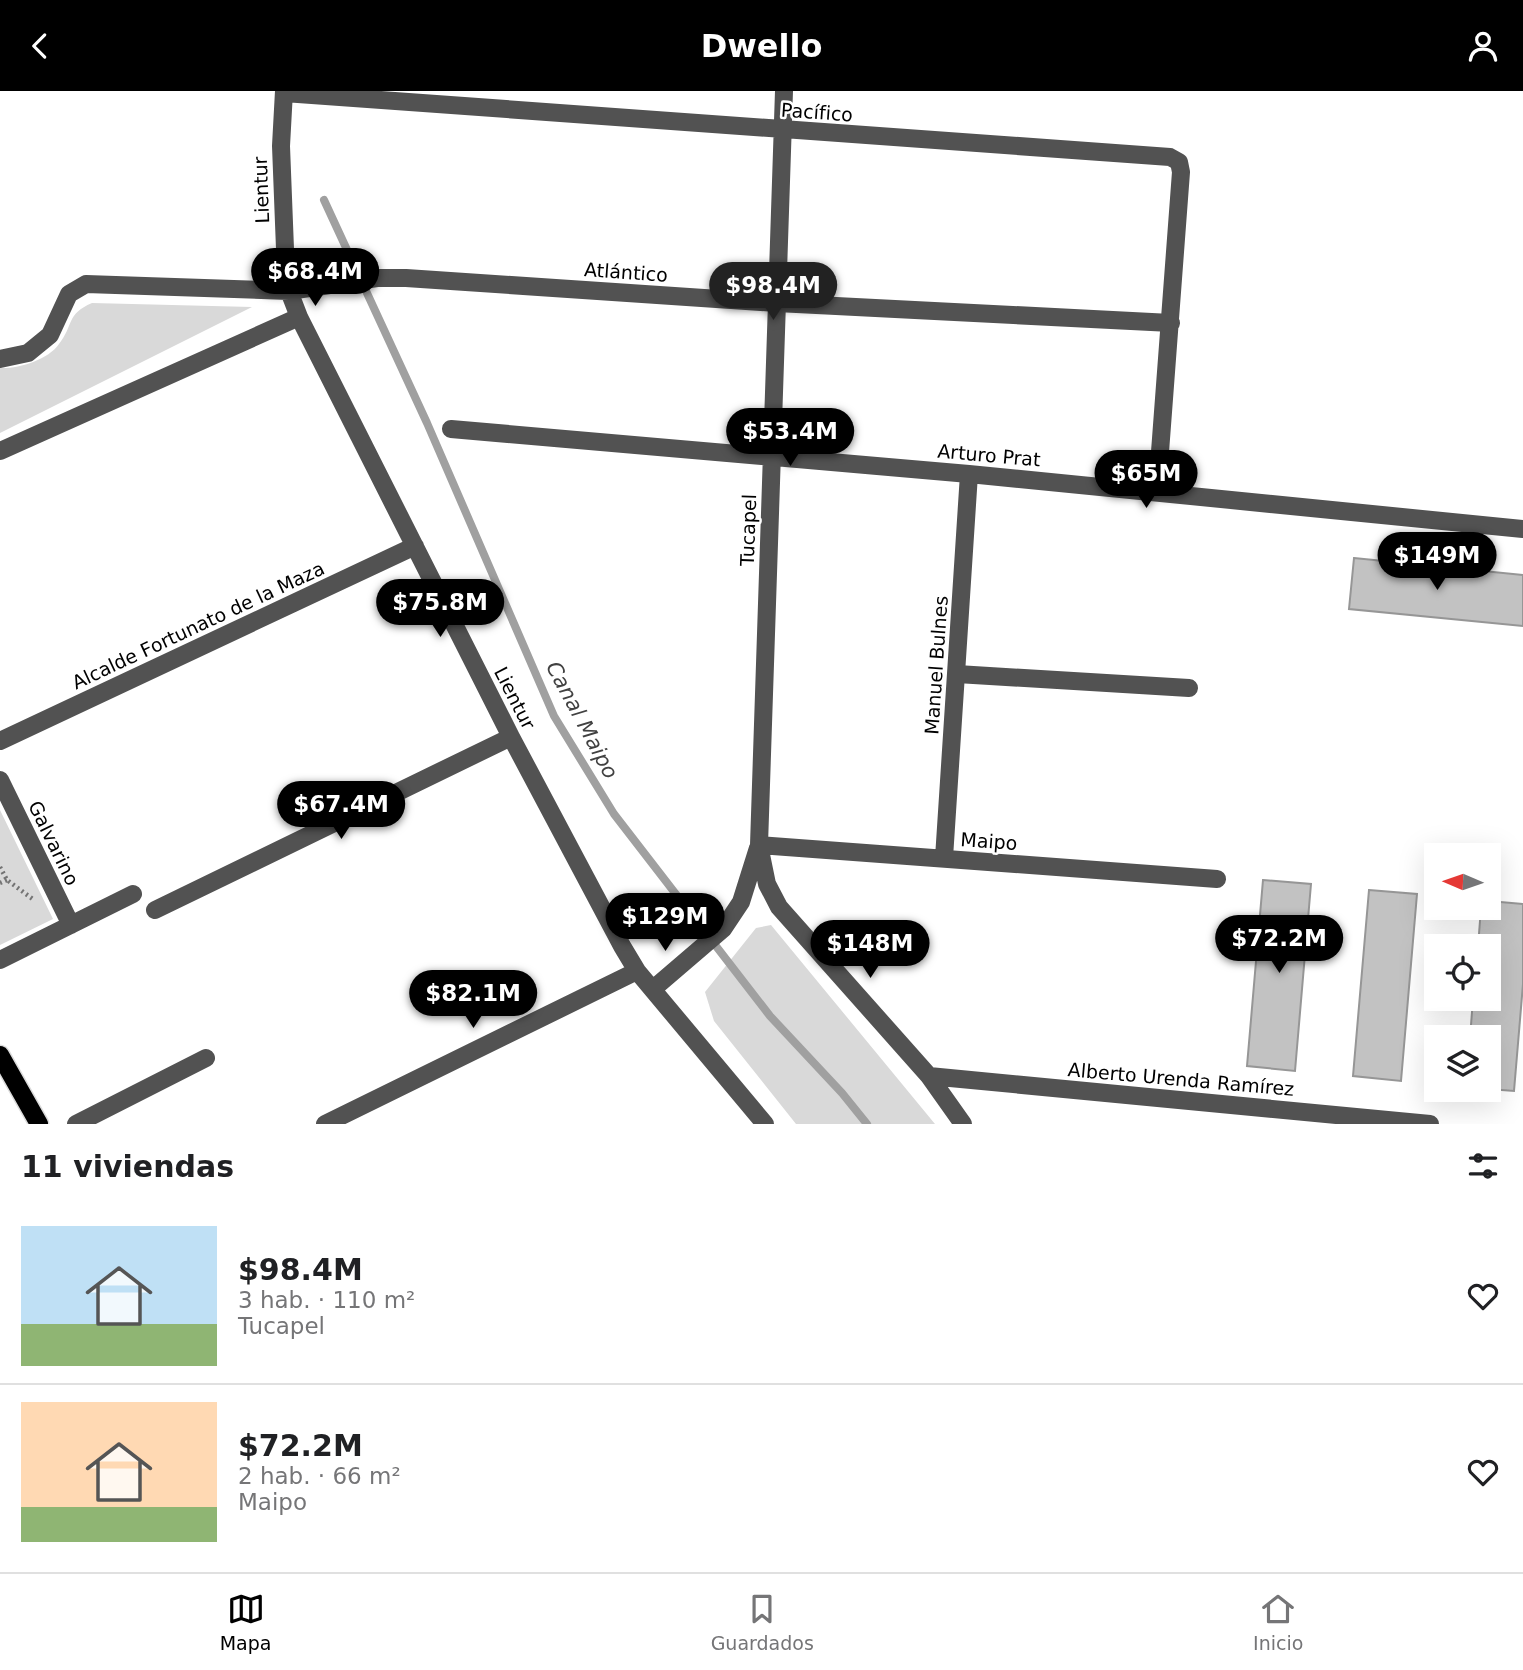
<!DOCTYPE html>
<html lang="es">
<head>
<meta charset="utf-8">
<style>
  :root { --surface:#fff; --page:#f2f2f2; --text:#202124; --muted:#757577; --line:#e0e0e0; --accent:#000 }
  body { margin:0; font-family:"DejaVu Sans",sans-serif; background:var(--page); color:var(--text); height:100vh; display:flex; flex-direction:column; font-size:26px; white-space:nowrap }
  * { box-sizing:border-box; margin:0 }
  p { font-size:23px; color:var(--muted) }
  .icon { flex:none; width:38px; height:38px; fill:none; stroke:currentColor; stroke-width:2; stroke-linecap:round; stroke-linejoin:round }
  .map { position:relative; height:1033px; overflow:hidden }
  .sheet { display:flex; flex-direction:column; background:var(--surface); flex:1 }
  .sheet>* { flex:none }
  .needle { width:46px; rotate:272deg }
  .tools { position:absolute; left:1424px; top:752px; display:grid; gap:14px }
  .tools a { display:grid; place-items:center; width:77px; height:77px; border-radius:0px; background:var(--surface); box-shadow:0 7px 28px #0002; font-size:35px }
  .price { position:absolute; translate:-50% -60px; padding:0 16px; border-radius:24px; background:var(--accent); color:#fff; font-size:23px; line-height:46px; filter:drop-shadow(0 2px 4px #0008) }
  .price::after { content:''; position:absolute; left:50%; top:42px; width:21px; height:16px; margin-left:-10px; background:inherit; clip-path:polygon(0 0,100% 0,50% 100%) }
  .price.current { background:#222; color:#fff }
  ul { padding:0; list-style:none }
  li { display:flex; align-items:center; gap:21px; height:175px; padding:0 21px }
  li+li { border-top:2px solid var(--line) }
  li span { display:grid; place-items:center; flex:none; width:196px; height:140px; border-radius:0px; color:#555 }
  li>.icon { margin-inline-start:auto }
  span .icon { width:84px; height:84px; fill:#fffc; stroke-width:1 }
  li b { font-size:30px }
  h2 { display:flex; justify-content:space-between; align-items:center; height:84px; padding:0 21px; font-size:30px }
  header { display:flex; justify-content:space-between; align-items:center; height:91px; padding:0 21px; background:var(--accent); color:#fff; font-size:32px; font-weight:700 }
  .dock { display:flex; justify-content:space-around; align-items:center; height:98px; border-top:2px solid var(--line); background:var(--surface); font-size:19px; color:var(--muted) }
  .dock a { display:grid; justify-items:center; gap:4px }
  .dock .current { color:var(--accent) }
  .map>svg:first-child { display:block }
  .green { fill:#d9d9d9 }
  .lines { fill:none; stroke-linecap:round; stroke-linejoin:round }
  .stream { stroke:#a0a0a0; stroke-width:8 }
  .building { fill:#c2c2c2; stroke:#969696; stroke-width:2 }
  .major-casing { stroke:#dbdbdb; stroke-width:21 }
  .path { stroke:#747474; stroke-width:4.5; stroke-dasharray:2 3.5; stroke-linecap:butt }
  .minor { stroke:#525252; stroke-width:18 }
  .major { stroke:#000; stroke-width:18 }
  .labels { text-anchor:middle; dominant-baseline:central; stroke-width:5; stroke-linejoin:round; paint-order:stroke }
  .street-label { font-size:19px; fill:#000; stroke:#fff }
  .water-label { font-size:21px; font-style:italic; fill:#414141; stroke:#fff }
</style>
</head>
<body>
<header><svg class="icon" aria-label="back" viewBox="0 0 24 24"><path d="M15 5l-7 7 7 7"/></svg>Dwello<svg class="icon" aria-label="person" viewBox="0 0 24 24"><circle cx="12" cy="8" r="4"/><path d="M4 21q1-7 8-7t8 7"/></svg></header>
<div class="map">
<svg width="1523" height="1033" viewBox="0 0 1523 1033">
  <rect width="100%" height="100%" fill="#fff"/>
  <path class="green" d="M92,212l160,4 -252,126v-65c18,1 48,-8 59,-24 15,-19 7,-30 33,-41z
    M0,719l53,109 -53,26z
    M771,834l164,199h-139l-82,-103 -9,-29 51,-64z"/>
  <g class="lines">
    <path class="stream" d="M324,109l103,223 127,293 60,98 156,202 72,77 25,31"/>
  </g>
  <path class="building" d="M1354,467l169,17v51l-174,-17z
    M1263,789l48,4 -16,187 -48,-5z
    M1369,799l48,4 -16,187 -48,-5z
    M1489,810l34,3v80l-9,107 -25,-2v-51h-19l3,-39h16v-52h-11l3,-39h8z"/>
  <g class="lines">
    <g class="major-casing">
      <path id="major" d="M0,964l39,69"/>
    </g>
    <path class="path" d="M0,776l7,13 27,20
      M0,792l7,-3"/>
    <path class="minor" d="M284,0l-3,55 4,103 4,42 10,26 212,420 111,209 15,25 128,153
      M784,0l-25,754 8,39 12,23 150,169 34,48
      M284,2l886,64 9,5 2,10 -24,320
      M0,268l28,-6 22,-18 19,-41 17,-10 203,7 88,-13h29l371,25 394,20
      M451,338l518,45 554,55
      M0,360l299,-134
      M957,583l232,14
      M0,650l415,-195
      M0,689l71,145
      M759,754l458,34
      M944,767l25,-384
      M155,819l356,-173
      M0,869l133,-66
      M653,898l70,-60 18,-27 17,-54
      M929,985l501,48
      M76,1033l130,-66
      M325,1033l312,-153"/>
    <use href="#major" class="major"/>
  </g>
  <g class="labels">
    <g class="street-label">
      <text transform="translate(817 21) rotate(4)">Pacífico</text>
      <text transform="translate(261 99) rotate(-92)">Lientur</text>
      <text transform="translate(626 181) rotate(4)">Atlántico</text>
      <text transform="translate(989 364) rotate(5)">Arturo Prat</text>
      <text transform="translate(748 439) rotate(-88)">Tucapel</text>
      <text transform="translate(198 534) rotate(-25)">Alcalde Fortunato de la Maza</text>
      <text transform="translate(936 574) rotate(-86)">Manuel Bulnes</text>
      <text transform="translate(515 607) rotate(63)">Lientur</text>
      <text transform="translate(989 750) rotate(4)">Maipo</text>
      <text transform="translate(54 752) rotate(64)">Galvarino</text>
      <text transform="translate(1181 988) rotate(5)">Alberto Urenda Ramírez</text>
    </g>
    <g class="water-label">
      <text transform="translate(582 629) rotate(62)">Canal Maipo</text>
    </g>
  </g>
</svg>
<div class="tools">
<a><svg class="needle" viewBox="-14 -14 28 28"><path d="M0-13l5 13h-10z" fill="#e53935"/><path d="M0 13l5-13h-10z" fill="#757577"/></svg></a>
<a><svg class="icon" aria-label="locate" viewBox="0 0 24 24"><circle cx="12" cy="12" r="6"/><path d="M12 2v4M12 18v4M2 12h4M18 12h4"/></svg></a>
<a><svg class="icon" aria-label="layers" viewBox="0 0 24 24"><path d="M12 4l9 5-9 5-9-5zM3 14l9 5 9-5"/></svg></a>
</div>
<b class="price" style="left:315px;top:217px">$68.4M</b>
<b class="price current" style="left:773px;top:231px">$98.4M</b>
<b class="price" style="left:790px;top:377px">$53.4M</b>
<b class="price" style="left:1146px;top:419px">$65M</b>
<b class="price" style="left:1437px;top:501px">$149M</b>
<b class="price" style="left:440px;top:548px">$75.8M</b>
<b class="price" style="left:341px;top:750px">$67.4M</b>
<b class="price" style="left:665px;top:862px">$129M</b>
<b class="price" style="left:1279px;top:884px">$72.2M</b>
<b class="price" style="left:870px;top:889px">$148M</b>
<b class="price" style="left:473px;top:939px">$82.1M</b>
</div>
<section class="sheet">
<h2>11 viviendas<svg class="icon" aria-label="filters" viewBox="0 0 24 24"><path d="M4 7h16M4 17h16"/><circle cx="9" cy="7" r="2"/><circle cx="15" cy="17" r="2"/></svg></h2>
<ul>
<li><span style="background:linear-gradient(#bfe0f5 70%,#8fb573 0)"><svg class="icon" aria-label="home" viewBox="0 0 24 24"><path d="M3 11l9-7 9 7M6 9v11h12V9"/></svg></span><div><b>$98.4M</b><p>3 hab. · 110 m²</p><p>Tucapel</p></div><svg class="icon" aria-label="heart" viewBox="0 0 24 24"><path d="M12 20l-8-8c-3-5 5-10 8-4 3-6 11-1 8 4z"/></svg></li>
<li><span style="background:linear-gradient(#ffd9b3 75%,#8fb573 0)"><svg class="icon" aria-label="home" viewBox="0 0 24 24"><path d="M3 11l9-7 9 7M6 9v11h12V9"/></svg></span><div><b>$72.2M</b><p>2 hab. · 66 m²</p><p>Maipo</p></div><svg class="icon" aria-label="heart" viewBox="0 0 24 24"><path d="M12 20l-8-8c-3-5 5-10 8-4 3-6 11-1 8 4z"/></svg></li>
</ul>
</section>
<nav class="dock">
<a class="current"><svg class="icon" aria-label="map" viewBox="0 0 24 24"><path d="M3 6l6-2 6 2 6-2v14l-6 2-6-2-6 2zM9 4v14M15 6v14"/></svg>Mapa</a>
<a><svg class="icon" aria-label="saved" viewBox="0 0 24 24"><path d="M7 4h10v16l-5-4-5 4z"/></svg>Guardados</a>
<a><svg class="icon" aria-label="home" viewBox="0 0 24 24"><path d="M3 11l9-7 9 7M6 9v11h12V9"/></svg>Inicio</a>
</nav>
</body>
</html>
